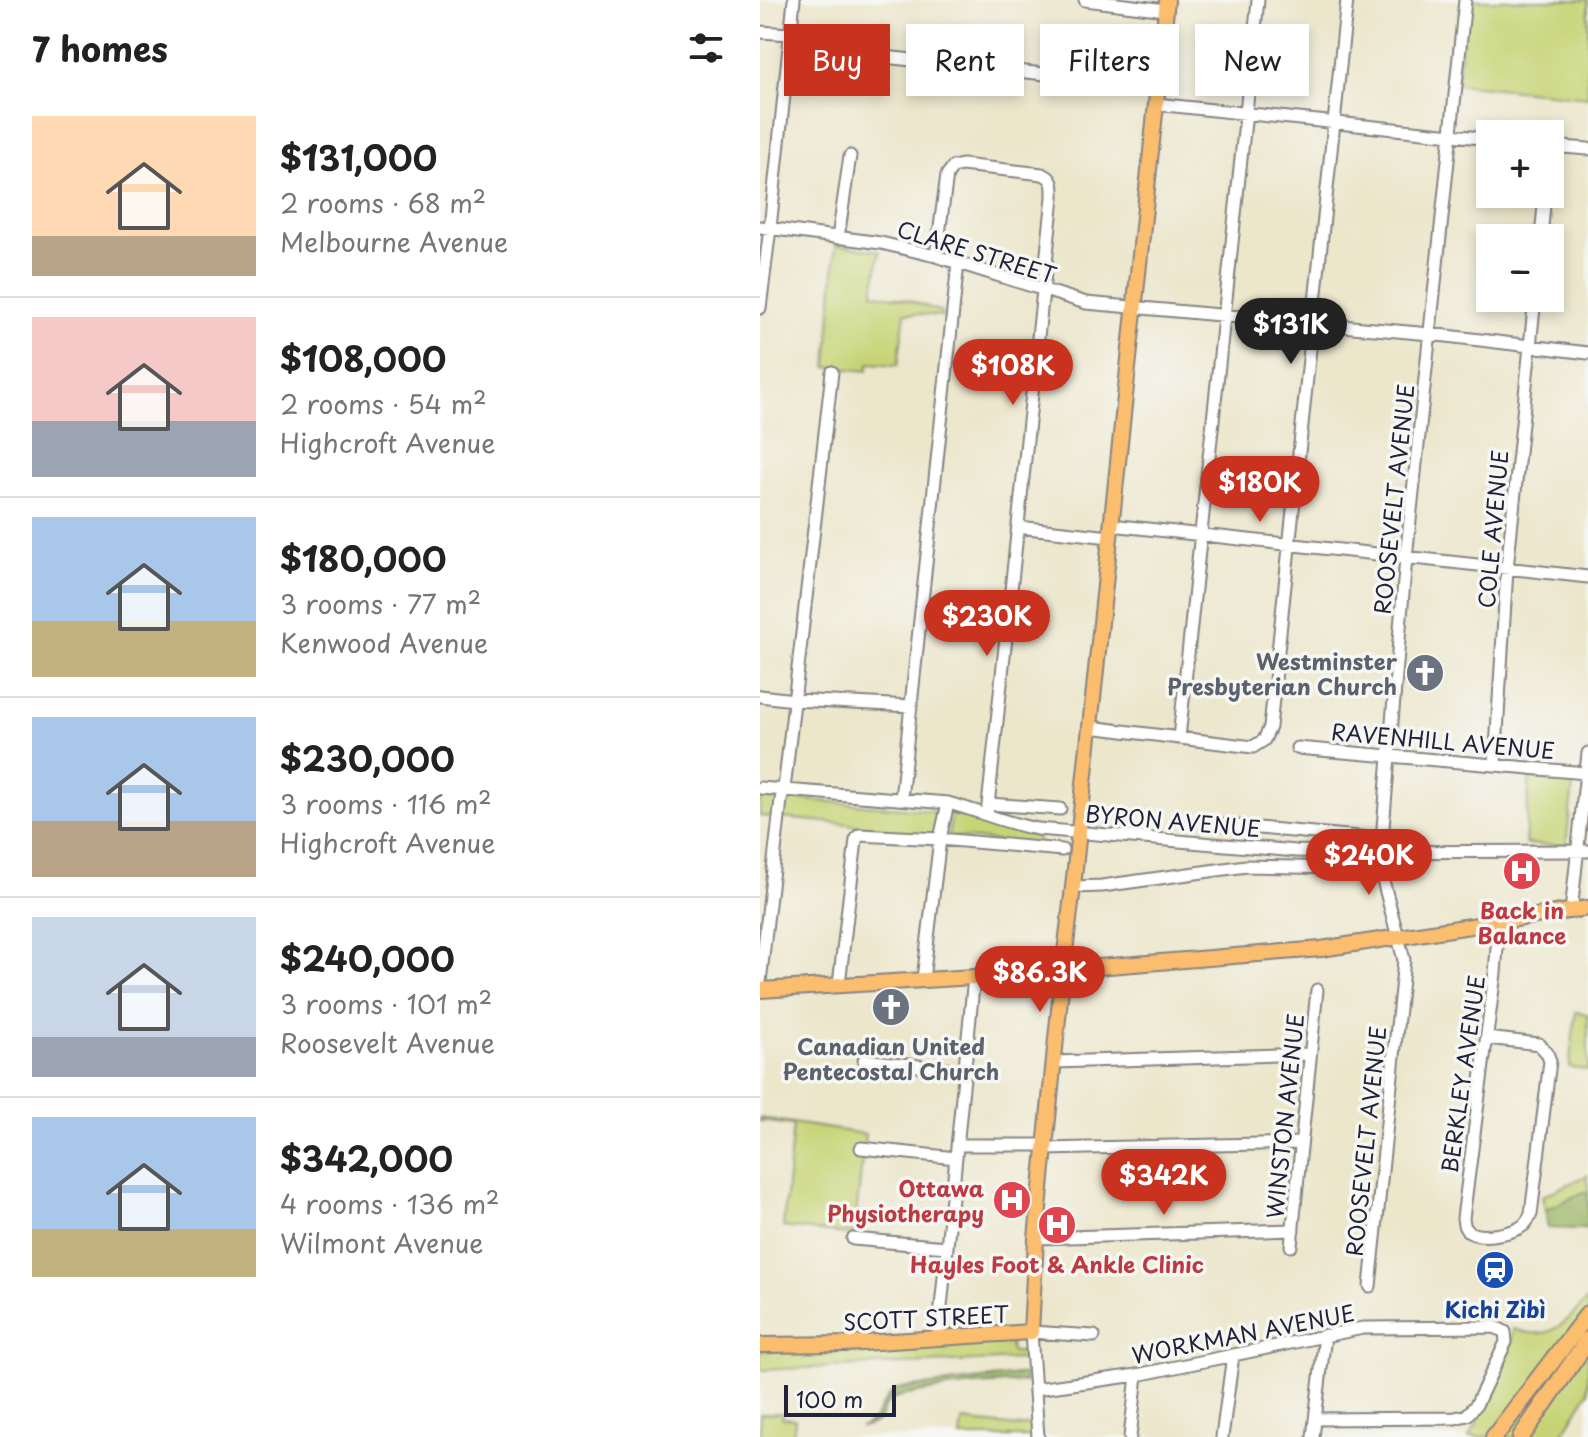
<!DOCTYPE html>
<html lang="en">
<head>
<meta charset="utf-8">
<style>
  :root { --surface:#fff; --page:#f6f6f6; --text:#222; --muted:#767676; --line:#e0e0e0; --accent:#c8321e }
  body { margin:0; font-family:"Playpen Sans",sans-serif; background:var(--page); color:var(--text); height:100vh; display:flex; flex-direction:column; font-size:30px; white-space:nowrap }
  * { box-sizing:border-box; margin:0 }
  p { font-size:26px; color:var(--muted) }
  .icon { flex:none; width:44px; height:44px; fill:none; stroke:currentColor; stroke-width:2; stroke-linecap:round; stroke-linejoin:round }
  .map { position:relative; flex:1; overflow:hidden }
  .side { display:flex; flex-direction:column; background:var(--surface); width:760px }
  .side>* { flex:none }
  .banner { position:absolute; left:24px; top:24px; width:684px; height:72px; display:flex; gap:16px }
  .controls { position:absolute; left:716px; top:120px; display:grid; gap:16px }
  .controls a { display:grid; place-items:center; width:88px; height:88px; border-radius:0px; background:var(--surface); box-shadow:0 4px 12px #0003; font-size:40px }
  .scale { position:absolute; left:24px; bottom:20px; width:112px; box-sizing:border-box; padding-left:8px; border:4px solid #22223b; border-top:0; font-size:22px; line-height:28px; white-space:nowrap; color:#22223b; -webkit-text-stroke:6px #f6f6f2; paint-order:stroke }
  .price { position:absolute; translate:-50% -68px; padding:0 18px; border-radius:28px; background:var(--accent); color:#fff; font-size:26px; line-height:52px; filter:drop-shadow(0 2px 4px #0008) }
  .price::after { content:''; position:absolute; left:50%; top:48px; width:24px; height:18px; margin-left:-12px; background:inherit; clip-path:polygon(0 0,100% 0,50% 100%) }
  .price.active { background:#222; color:#fff }
  ul { padding:0; list-style:none }
  li { display:flex; align-items:center; gap:24px; height:200px; padding:0 32px }
  li+li { border-top:2px solid var(--line) }
  li span { display:grid; place-items:center; flex:none; width:224px; height:160px; border-radius:0px; color:#555 }
  li>.icon { margin-inline-start:auto }
  span .icon { width:96px; height:96px; fill:#fffc; stroke-width:1 }
  li b { font-size:34px }
  h2 { display:flex; justify-content:space-between; align-items:center; height:96px; padding:0 32px; font-size:34px }
  .tag { padding:0 28px; border-radius:0px; background:var(--surface); box-shadow:0 4px 12px #0003; font-size:28px; line-height:72px }
  .tag.active { background:var(--accent); color:#fff }
  main { display:flex; flex:1; min-height:0 }
  .map>svg:first-child { display:block }
  .green { fill:#c6d475; stroke:#747b58; stroke-width:2 }
  .forest { fill:#9cb666; stroke:#5f6c50; stroke-width:2 }
  .lines { fill:none; stroke-linecap:round; stroke-linejoin:round }
  .minor-casing { stroke:#878483; stroke-width:15 }
  .major-casing { stroke:#878483; stroke-width:18 }
  .highway-casing { stroke:#878483; stroke-width:20 }
  .minor { stroke:#fff; stroke-width:11 }
  .major { stroke:#fbbd6e; stroke-width:14 }
  .highway { stroke:#fbbd6e; stroke-width:16 }
  .labels { text-anchor:middle; dominant-baseline:central; stroke-width:7; stroke-linejoin:round; paint-order:stroke }
  .street-label { font-size:22px; fill:#22223b; stroke:#f6f6f2 }
  .worship-label { font-size:22px; font-weight:bold; fill:#5b616d; stroke:#f6f6f2; text-anchor:end }
  .health-label { font-size:22px; font-weight:bold; fill:#be3a42; stroke:#f6f6f2 }
  .transit-label { font-size:22px; font-weight:bold; fill:#164399; stroke:#f6f6f2 }
</style>
</head>
<body>
<main>
<section class="side">
<h2>7 homes<svg class="icon" aria-label="filters" viewBox="0 0 24 24"><path d="M4 7h16M4 17h16"/><circle cx="9" cy="7" r="2"/><circle cx="15" cy="17" r="2"/></svg></h2>
<ul>
<li><span style="background:linear-gradient(#ffd9b3 75%,#b9a48a 0)"><svg class="icon" aria-label="home" viewBox="0 0 24 24"><path d="M3 11l9-7 9 7M6 9v11h12V9"/></svg></span><div><b>$131,000</b><p>2 rooms · 68 m²</p><p>Melbourne Avenue</p></div></li>
<li><span style="background:linear-gradient(#f6c9c9 65%,#9aa5b1 0)"><svg class="icon" aria-label="home" viewBox="0 0 24 24"><path d="M3 11l9-7 9 7M6 9v11h12V9"/></svg></span><div><b>$108,000</b><p>2 rooms · 54 m²</p><p>Highcroft Avenue</p></div></li>
<li><span style="background:linear-gradient(#a9c7e8 65%,#c2b280 0)"><svg class="icon" aria-label="home" viewBox="0 0 24 24"><path d="M3 11l9-7 9 7M6 9v11h12V9"/></svg></span><div><b>$180,000</b><p>3 rooms · 77 m²</p><p>Kenwood Avenue</p></div></li>
<li><span style="background:linear-gradient(#a9c7e8 65%,#b9a48a 0)"><svg class="icon" aria-label="home" viewBox="0 0 24 24"><path d="M3 11l9-7 9 7M6 9v11h12V9"/></svg></span><div><b>$230,000</b><p>3 rooms · 116 m²</p><p>Highcroft Avenue</p></div></li>
<li><span style="background:linear-gradient(#c9d6e8 75%,#9aa5b1 0)"><svg class="icon" aria-label="home" viewBox="0 0 24 24"><path d="M3 11l9-7 9 7M6 9v11h12V9"/></svg></span><div><b>$240,000</b><p>3 rooms · 101 m²</p><p>Roosevelt Avenue</p></div></li>
<li><span style="background:linear-gradient(#a9c7e8 70%,#c2b280 0)"><svg class="icon" aria-label="home" viewBox="0 0 24 24"><path d="M3 11l9-7 9 7M6 9v11h12V9"/></svg></span><div><b>$342,000</b><p>4 rooms · 136 m²</p><p>Wilmont Avenue</p></div></li>
</ul>
</section>
<div class="map">
<svg width="828" height="1437" viewBox="0 0 828 1437">
  <rect width="100%" height="100%" fill="#f6f6f2"/>
  <filter id="ink" filterUnits="userSpaceOnUse"><feTurbulence type="fractalNoise" baseFrequency=".0125" numOctaves="2"/><feDisplacementMap in="SourceGraphic" scale="16" xChannelSelector="R" yChannelSelector="G"/><feConvolveMatrix kernelMatrix="1 2 1 2 8 2 1 2 1" color-interpolation-filters="sRGB"/></filter>
  <filter id="wash" filterUnits="userSpaceOnUse"><feTurbulence type="fractalNoise" baseFrequency=".006" numOctaves="4" result="noise"/><feDisplacementMap in="SourceGraphic" scale="32" xChannelSelector="R" yChannelSelector="G"/><feGaussianBlur stdDeviation="1.8" result="paint"/><feColorMatrix in="noise" values="0 0 0 0 0 0 0 0 0 0 0 0 0 0 0 0 0 1.4 0 .05"/><feComposite in="paint" operator="in"/></filter>
  <g filter="url(#wash)">
    <rect width="100%" height="100%" fill="#ece6cb"/>
    <path class="green" d="M705,0h123v97l-131,-13z
      M76,245l44,6 -7,42 35,7 34,12v4l-37,-3 -7,52 -29,-2 -1,8 -41,-4z
      M770,773l44,3 -8,70 -41,-2z
      M0,796l154,13 26,4 -5,19 -3,3h-62l1,-6 -23,-5 -88,-8z
      M192,814l11,1 41,14 34,8v9l-90,-10z
      M816,1012l12,2v56l-19,-3z
      M0,1118l105,16 -11,101 -71,-8 10,-102 -33,-4z
      M828,1175v18l-4,-1 -39,18 -3,-14z
      M828,1299v93l-27,45h-92l9,-14 -5,-7c12,-22 40,-64 40,-87 39,13 50,-5 75,-30z
      M250,1342l1,10h11l1,7 -263,11v-19z
      M23,1413l-1,5 13,1 -2,18h-33v-23z
      M202,1421l57,6 15,-3 1,13h-75z"/>
    <path class="forest" d="M824,1192l4,1v35l-14,1 -26,-1 -3,-18z
      M265,1374v8c-37,2 -75,4 -112,12 -6,1 -13,2 -18,4 -19,8 -5,26 -35,30 22,-8 18,-27 37,-39z"/>
  </g>
  <g filter="url(#ink)">
    <g class="lines">
      <g class="minor-casing">
        <path id="minor" d="M325,0l81,10
          M0,32l30,2
          M29,47l369,39
          M396,104l334,35
          M790,146l38,3
          M0,227l121,16 55,13 150,47 344,31 158,19
          M78,238l12,-82
          M781,238l4,-44
          M176,256l11,-81 6,-8 9,-2 80,9c12,4 11,12 11,23l-66,618
          M0,308l10,-80 24,-228
          M351,525l477,52
          M258,527l92,10
          M0,696l34,4 117,6
          M330,727l163,20 11,-7 6,-13 77,-727
          M419,738l79,-738
          M537,748l289,25
          M735,765l12,-196 28,-271
          M0,788l188,15c31,8 59,21 90,26l258,22 32,1 260,-1
          M141,799l57,-536
          M229,804l71,5
          M465,825l157,14
          M313,887l29,-1 144,-20 134,3
          M811,912l17,-159
          M163,979l17,-140 8,-36
          M0,982l21,-182 4,-19 47,-409
          M79,984l17,-144 3,-5 81,4 122,11
          M727,1038l52,6 8,9 3,8 -19,153c-2,5 -3,7 -7,11 -10,8 -46,16 -57,5 -4,-4 -3,-7 -4,-12l32,-245 4,-50
          M104,1060l100,11
          M294,1062l256,-8
          M198,1145h88
          M101,1148l95,10
          M285,1149l256,-6
          M276,1238l257,-8
          M93,1239l94,8
          M531,1246l26,-256
          M610,1286l34,-326 -24,-91 1,-18 25,-293 59,-558
          M178,1337l36,-360
          M276,1389l101,-14 226,-47 132,-1 10,5 1,10 -30,63 -9,10 -12,3 -140,1
          M278,1437l-7,-105 63,4
          M370,1437l7,-62
          M462,1437l11,-82
          M553,1437l12,-102"/>
      </g>
      <g class="major-casing">
        <path id="major" d="M0,990l214,-13 347,-28 267,-41
          M0,1345l86,-1 185,-12 5,-94 27,-269 10,-82 94,-887"/>
      </g>
      <g class="highway-casing">
        <path id="highway" d="M734,1437l94,-123
          M761,1437l67,-97"/>
      </g>
      <use href="#minor" class="minor"/>
      <use href="#major" class="major"/>
      <use href="#highway" class="highway"/>
    </g>
  </g>
  <defs>
    <g id="church-disc" transform="scale(2)"><circle r="9.5" fill="#6b7280" stroke="#f6f6f2"/><path d="M-1.2-6h2.4v3.5h3.3v2.4h-3.3V6h-2.4V-.1h-3.3v-2.4h3.3Z" fill="#fff"/></g>
    <g id="hospital-disc" transform="scale(2)"><circle r="9.5" fill="#e0444e" stroke="#f6f6f2"/><path d="M-5-5h3v3.5h4V-5h3V5h-3V1.5h-4V5h-3Z" fill="#fff"/></g>
    <g id="station-disc" transform="scale(2)"><circle r="9.5" fill="#1a4fb4" stroke="#f6f6f2"/><path d="M-3-6H3Q5-6 5-4V2Q5 4 3 4L4.5 6H3L1.5 4h-3L-3 6H-4.5L-3 4Q-5 4-5 2V-4Q-5-6-3-6ZM-3.5-4v3h7v-3ZM-3.5 1v1.5H-2V1ZM2 1v1.5H3.5V1Z" fill="#fff"/></g>
  </defs>
  <g fill-rule="evenodd">
    <use href="#church-disc" x="665" y="673"/>
    <use href="#hospital-disc" x="762" y="871"/>
    <use href="#church-disc" x="131" y="1007"/>
    <use href="#hospital-disc" x="252" y="1200"/>
    <use href="#hospital-disc" x="297" y="1225"/>
    <use href="#station-disc" x="735" y="1270"/>
  </g>
  <g class="labels">
    <g class="street-label">
      <text transform="translate(217 251) rotate(17)">CLARE STREET</text>
      <text transform="translate(633 499) rotate(-84)">ROOSEVELT AVENUE</text>
      <text transform="translate(732 529) rotate(-85)">COLE AVENUE</text>
      <text transform="translate(683 740) rotate(5)">RAVENHILL AVENUE</text>
      <text transform="translate(413 820) rotate(5)">BYRON AVENUE</text>
      <text transform="translate(702 1074) rotate(-82)">BERKLEY AVENUE</text>
      <text transform="translate(524 1116) rotate(-84)">WINSTON AVENUE</text>
      <text transform="translate(605 1141) rotate(-84)">ROOSEVELT AVENUE</text>
      <text transform="translate(166 1317) rotate(-3)">SCOTT STREET</text>
      <text transform="translate(483 1333) rotate(-11)">WORKMAN AVENUE</text>
    </g>
    <g class="worship-label">
      <text x="637" y="660">Westminster<tspan x="637" dy="25">Presbyterian Church</tspan></text>
      <text x="131" y="1045" text-anchor="middle">Canadian United<tspan x="131" dy="25">Pentecostal Church</tspan></text>
    </g>
    <g class="health-label">
      <text x="762" y="909">Back in<tspan x="762" dy="25">Balance</tspan></text>
      <text x="224" y="1187" text-anchor="end">Ottawa<tspan x="224" dy="25">Physiotherapy</tspan></text>
      <text x="297" y="1263">Hayles Foot &amp; Ankle Clinic</text>
    </g>
    <g class="transit-label">
      <text x="735" y="1308">Kichi Zìbì</text>
    </g>
  </g>
</svg>
<div class="controls">
<a>+</a>
<a>−</a>
</div>
<div class="scale">100 m</div>
<b class="price active" style="left:531px;top:366px">$131K</b>
<b class="price" style="left:253px;top:407px">$108K</b>
<b class="price" style="left:500px;top:524px">$180K</b>
<b class="price" style="left:227px;top:658px">$230K</b>
<b class="price" style="left:609px;top:897px">$240K</b>
<b class="price" style="left:280px;top:1014px">$86.3K</b>
<b class="price" style="left:404px;top:1217px">$342K</b>
<div class="banner">
<a class="tag active">Buy</a>
<a class="tag">Rent</a>
<a class="tag">Filters</a>
<a class="tag">New</a>
</div>
</div>
</main>
</body>
</html>
